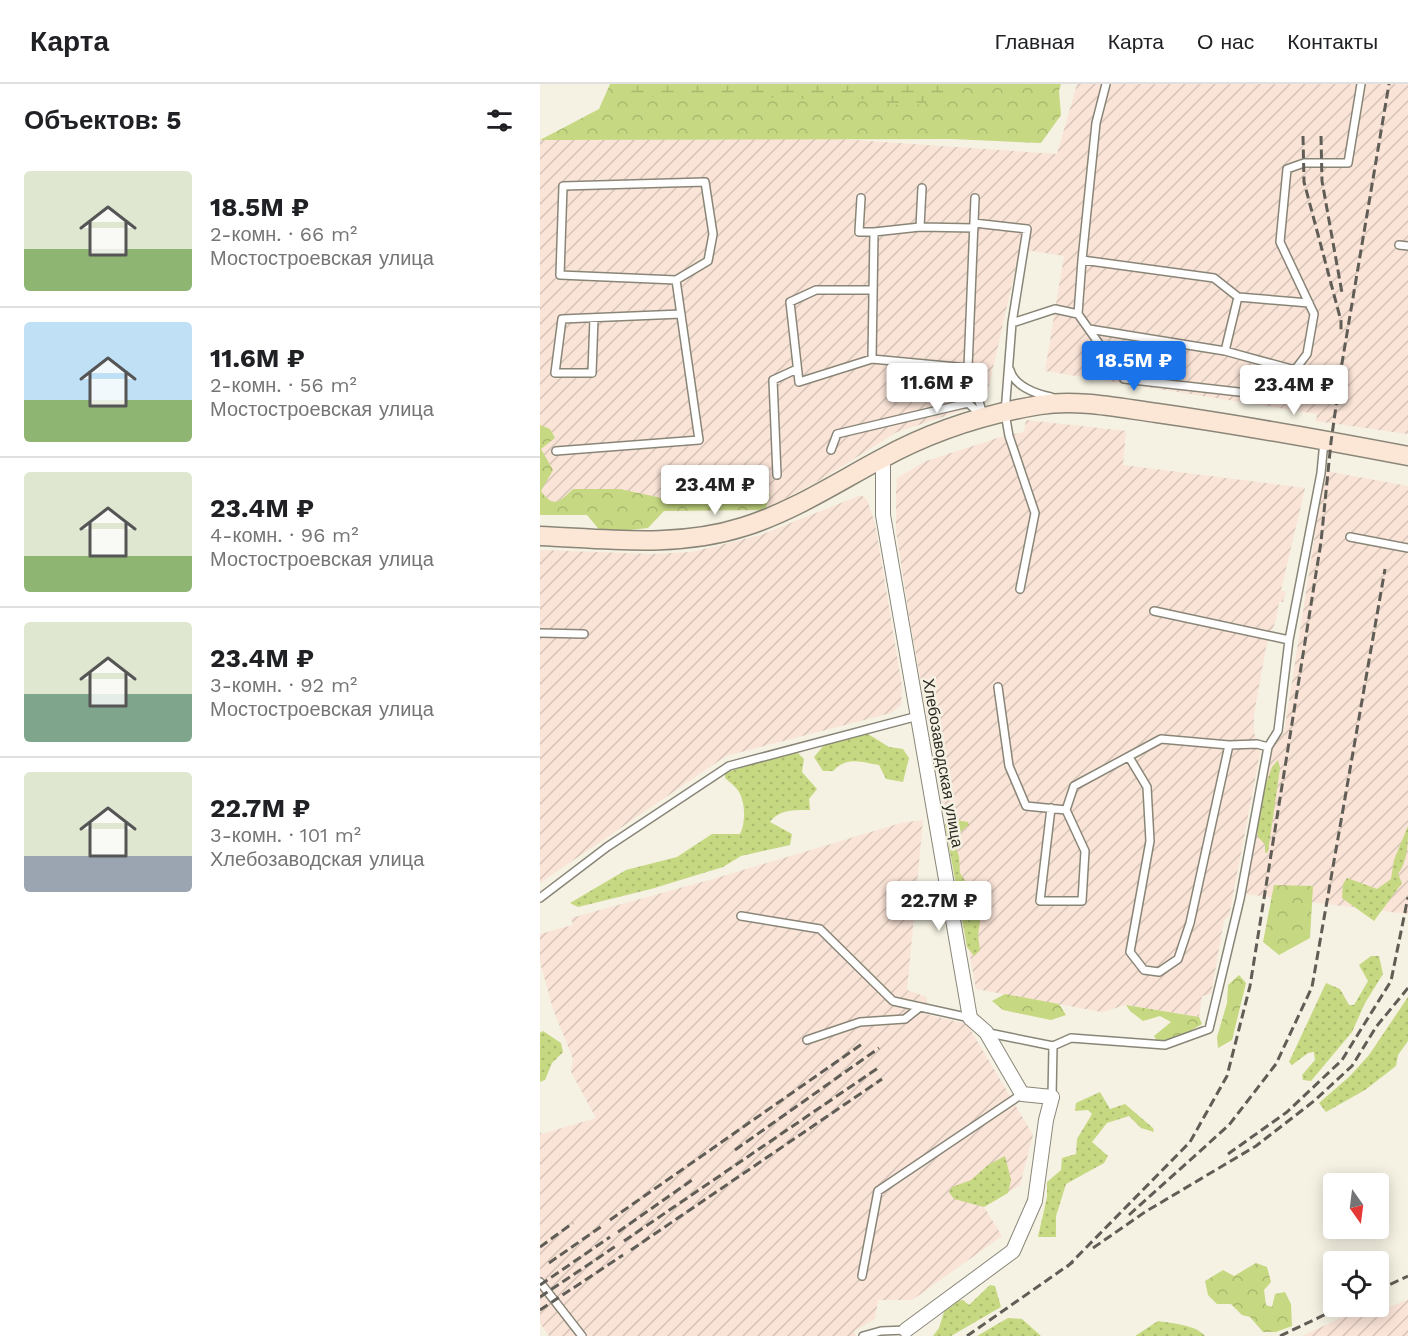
<!DOCTYPE html>
<html lang="ru">
<head>
<meta charset="utf-8">
<style>
  :root { --surface:#fff; --page:#f2f2f2; --text:#202124; --muted:#757577; --line:#e0e0e0; --accent:#1a73e8 }
  body { margin:0; font-family:"Work Sans",sans-serif; background:var(--page); color:var(--text); height:100vh; display:flex; flex-direction:column; font-size:22px; white-space:nowrap }
  * { box-sizing:border-box; margin:0 }
  p { font-size:20px; color:var(--muted) }
  .icon { flex:none; width:33px; height:33px; fill:none; stroke:currentColor; stroke-width:2; stroke-linecap:round; stroke-linejoin:round }
  .map { position:relative; flex:1; overflow:hidden }
  .panel { display:flex; flex-direction:column; background:var(--surface); width:540px }
  .panel>* { flex:none }
  .needle { width:39px; rotate:166deg }
  .controls { position:absolute; left:783px; top:1089px; display:grid; gap:12px }
  .controls a { display:grid; place-items:center; width:66px; height:66px; border-radius:6px; background:var(--surface); box-shadow:0 3px 15px #0003; font-size:30px }
  .price { position:absolute; translate:-50% -51px; padding:0 14px; border-radius:6px; background:#fff; color:#222; font-size:20px; line-height:39px; filter:drop-shadow(0 2px 3px #0008) }
  .price::after { content:''; position:absolute; left:50%; top:36px; width:18px; height:14px; margin-left:-9px; background:inherit; clip-path:polygon(0 0,100% 0,50% 100%) }
  .price.current { background:var(--accent); color:#fff }
  ul { padding:0; list-style:none }
  li { display:flex; align-items:center; gap:18px; height:150px; padding:0 24px }
  li+li { border-top:2px solid var(--line) }
  li span { display:grid; place-items:center; flex:none; width:168px; height:120px; border-radius:6px; color:#555 }
  li>.icon { margin-inline-start:auto }
  span .icon { width:72px; height:72px; fill:#fffc; stroke-width:1 }
  li b { font-size:26px }
  h2 { display:flex; justify-content:space-between; align-items:center; height:72px; padding:0 24px; font-size:26px }
  header { display:flex; align-items:center; gap:36px; box-sizing:border-box; height:84px; padding:0 30px; background:var(--surface); border-bottom:2px solid var(--line) }
  header strong { font-size:28px }
  nav { display:flex; gap:33px; margin-inline-start:auto; font-size:21px }
  main { display:flex; flex:1; min-height:0 }
  .map>svg:first-child { display:block }
  .industrial { fill:url(#industrial-furrows) }
  .grass { fill:url(#grass-dots) }
  .forest { fill:url(#forest-crowns) }
  .wetland { fill:url(#wetland-marsh) }
  .lines { fill:none; stroke-linecap:round; stroke-linejoin:round }
  .service-casing { stroke:#898678; stroke-width:10 }
  .minor-casing { stroke:#898678; stroke-width:16 }
  .secondary-casing { stroke:#898678; stroke-width:21 }
  .service { stroke:#fff; stroke-width:7 }
  .minor { stroke:#fff; stroke-width:14 }
  .secondary { stroke:#fce6d5; stroke-width:18 }
  .rail { stroke:#5f5d55; stroke-width:3; stroke-dasharray:9 4.5; stroke-linecap:butt }
  .labels { text-anchor:middle; dominant-baseline:central; stroke-width:5; stroke-linejoin:round; paint-order:stroke }
  .street-label { font-size:16px; fill:#292822; stroke:#f5f2e3 }
</style>
</head>
<body>
<header>
<strong>Карта</strong>
<nav><a>Главная</a><a>Карта</a><a>О нас</a><a>Контакты</a></nav>
</header>
<main>
<section class="panel">
<h2>Объектов: 5<svg class="icon" aria-label="filters" viewBox="0 0 24 24"><path d="M4 7h16M4 17h16"/><circle cx="9" cy="7" r="2"/><circle cx="15" cy="17" r="2"/></svg></h2>
<ul>
<li><span style="background:linear-gradient(#dfe7d0 65%,#8fb573 0)"><svg class="icon" aria-label="home" viewBox="0 0 24 24"><path d="M3 11l9-7 9 7M6 9v11h12V9"/></svg></span><div><b>18.5M ₽</b><p>2-комн. · 66 m²</p><p>Мостостроевская улица</p></div></li>
<li><span style="background:linear-gradient(#bfe0f5 65%,#8fb573 0)"><svg class="icon" aria-label="home" viewBox="0 0 24 24"><path d="M3 11l9-7 9 7M6 9v11h12V9"/></svg></span><div><b>11.6M ₽</b><p>2-комн. · 56 m²</p><p>Мостостроевская улица</p></div></li>
<li><span style="background:linear-gradient(#dfe7d0 70%,#8fb573 0)"><svg class="icon" aria-label="home" viewBox="0 0 24 24"><path d="M3 11l9-7 9 7M6 9v11h12V9"/></svg></span><div><b>23.4M ₽</b><p>4-комн. · 96 m²</p><p>Мостостроевская улица</p></div></li>
<li><span style="background:linear-gradient(#dfe7d0 60%,#7fa58c 0)"><svg class="icon" aria-label="home" viewBox="0 0 24 24"><path d="M3 11l9-7 9 7M6 9v11h12V9"/></svg></span><div><b>23.4M ₽</b><p>3-комн. · 92 m²</p><p>Мостостроевская улица</p></div></li>
<li><span style="background:linear-gradient(#dfe7d0 70%,#9aa5b1 0)"><svg class="icon" aria-label="home" viewBox="0 0 24 24"><path d="M3 11l9-7 9 7M6 9v11h12V9"/></svg></span><div><b>22.7M ₽</b><p>3-комн. · 101 m²</p><p>Хлебозаводская улица</p></div></li>
</ul>
</section>
<div class="map">
<svg width="868" height="1252" viewBox="0 0 868 1252">
  <defs>
    <pattern id="industrial-furrows" width="10" height="10" patternUnits="userSpaceOnUse" patternTransform="scale(1.5)"><rect width="10" height="10" fill="#fae3d7"/><path d="M-1 1l2-2M0 10L10 0M9 11l2-2" fill="none" stroke="#d6c3b8"/></pattern>
    <pattern id="grass-dots" width="8" height="8" patternUnits="userSpaceOnUse" patternTransform="scale(1.5)"><rect width="8" height="8" fill="#c6d881"/><path d="M2 2h.1M6 6h.1" fill="none" stroke="#aab96f" stroke-width="1.8" stroke-linecap="round"/></pattern>
    <pattern id="forest-crowns" width="20" height="18" patternUnits="userSpaceOnUse" patternTransform="scale(1.5)"><rect width="20" height="18" fill="#c6d881"/><path d="M2 6a3 3 0 1 1 6 0M12 15a3 3 0 1 1 6 0" fill="none" stroke="#aab96f"/></pattern>
    <pattern id="wetland-marsh" width="20" height="14" patternUnits="userSpaceOnUse" patternTransform="scale(1.5)"><rect width="20" height="14" fill="#c6d881"/><path d="M1 5h8M5 5V1M11 12h8M15 12V8" fill="none" stroke="#aab96f"/></pattern>
  </defs>
  <rect width="100%" height="100%" fill="#f5f2e3"/>
  <path class="industrial" d="M537,0h331v350l-92,-13 1,-7 -272,-43 19,-115 -44,-7 -35,154 -88,29 -77,48 -49,26 -231,2v-368l299,-1 218,15z
    M486,336l100,11 -3,34 182,23 -24,102 5,2 -3,10h-4l-3,18 -10,27 -12,67v18l6,21 -31,163 -5,4 -13,74 -9,2 -3,21 -73,-12 -24,7 -126,-23 -67,-373 -13,-86v-38l1,-14 29,-17 75,-24 23,-5z
    M785,387l83,15v428l-163,-20 27,-146 12,-16z
    M321,411l6,5 8,23 27,163 -1,19 -10,8 -165,43 -186,127v-333l111,4 41,-2 69,-17z
    M383,736l-16,170 20,7 -2,17 42,10 66,111 -13,50 -36,22 18,29 -90,64h-34l-3,19 -21,12 2,5h-307l-9,-13v-191l2,2 54,-16 -25,-46 2,-13 -20,-50 -13,-47v-28l33,-9 -2,-7 142,-39 188,-56z
    M868,1215v37h-106l63,-29h5l4,7z"/>
  <path class="grass" d="M328,650l21,13 14,2 6,9 -6,24 -17,-3 -7,-14c-19,-3 -32,-9 -46,6h-10l-9,-14 11,-13z
    M258,669l6,6 -2,13 15,17 -8,10 1,11c-14,0 -31,-1 -40,12l22,12 -2,11 -49,11 -18,11 -72,22 -73,18 -8,-4 56,-33 51,-13 35,-23h28c6,-12 6,-35 -4,-46 -3,-4 -8,-7 -11,-10v-5l54,-18z
    M738,676l2,8 -12,84 -3,1v-9l-7,-7 -3,-23 17,-47z
    M415,736l13,2 1,3 -17,14 7,17 1,17 11,17 9,32 -2,13 2,15 -6,6 -7,-9 -22,-123z
    M868,742c0,18 0,34 -10,48l4,9 -28,38 -32,-23 1,-14 4,-6 30,11 14,-10 3,-19z
    M831,872h8l4,18 -18,29 -13,29 -41,49 -8,-1 -1,-5 13,-15 -1,-8 -6,1 -16,12 -3,-3 37,-79 14,6 9,16h5l14,-24 -9,-16z
    M868,913v44l-10,14 -2,11 -31,24 -39,22 -7,-9 31,-27 19,-21z
    M3,947l18,12 2,9 -11,11 -7,17 -5,2v-49z
    M560,1008l10,17 15,-5 28,24 1,4 -13,-4 -12,-12 -22,7 -15,19 16,14 -4,7 -38,21 -10,32v21h-18l9,-40v-15l14,-12 1,-12 14,-4 1,-15 15,-25 -4,-4 -13,1 1,-8z
    M465,1072l6,24 -3,13 -24,14 -30,-8 -5,-7 3,-5 19,-7 17,-15z
    M450,1201l5,1 6,21 -50,29h-18l6,-8 8,-26 16,-2 6,5z
    M468,1234l14,1 19,17h-64z
    M618,1237c14,2 38,4 47,15h-70z"/>
  <path class="forest" d="M70,0h451l-2,7 2,24 -20,28 -89,-4 -412,1 59,-31z
    M0,341l10,4 5,9 -14,11 12,21 -12,21c13,18 18,11 32,-2h47l51,11 90,-18 9,13 -5,15 -101,1 -16,17 -46,5 -15,-18h-47z
    M734,801l39,1 -3,52 -31,17 -16,-13z
    M699,891l7,8 -14,57 -14,8 -1,-11 10,-34 1,-18z
    M465,910l54,10 7,11 -15,5 -48,-10 -11,-9z
    M586,921l73,12 3,7 -24,14 -21,3 -3,-5 17,-14 -11,-6 -17,5 -13,-10z
    M716,1179l11,4 4,15 -7,8 2,15 6,2 3,-13 10,-2 6,12 1,22 -16,6h-13l-13,-15 -8,-2 -11,-11h-14l-9,-9 -3,-14 18,-11 11,6z"/>
  <path class="wetland" d="M95,0h313l-9,13 -28,10 -57,-9 -60,1 -78,-5 -77,3 -12,-3z"/>
  <g class="lines">
    <g class="service-casing">
      <path id="service" d="M566,0l-10,39 -14,137 132,18 24,19
        M382,104l-2,39 54,1
        M321,114l-2,34h15l46,-5
        M435,114l-7,170 16,49
        M434,139l53,6 -15,94 -7,90 4,23 26,77 -15,76
        M859,161l9,1
        M332,206h-56l-26,12 9,80 73,-23 96,9
        M538,230l4,-54
        M54,234l-2,55h-37l7,-54 119,-5
        M472,239l43,-14 23,5 46,65 151,17 32,-42 7,-40 -34,-72 7,-73 17,-6h44l13,-79
        M549,245l136,22
        M332,275l2,-127
        M470,286c4,16 26,24 41,27
        M755,286l-70,-19 13,-54 71,6
        M291,366l6,-16 131,-31 14,13
        M16,367l143,-11 -23,-160 32,-19 5,-27 -8,-52 -142,4 -3,89 116,5
        M237,391l-4,-95 24,-11
        M810,453l58,11
        M614,527l135,29
        M0,549l44,1
        M458,603l11,79 17,40 40,4 8,-24 87,-47 68,6 28,-1 11,3
        M589,673l18,30 3,54 -20,111 14,18 15,2 19,-13 12,-36 39,-178
        M511,724l-11,93h42l3,-50 -19,-41
        M0,814l67,-51 122,-81 189,-50
        M201,832l79,13 73,72 77,17
        M449,949l64,13 -1,51
        M267,956l53,-18 45,-3 15,-12
        M513,962l18,-8 94,7 44,-16 31,-130 28,-152 10,-16 11,-91 32,-167 3,-32
        M322,1192l16,-85 144,-97
        M0,1198l42,54
        M323,1252l18,-5 25,-1"/>
    </g>
    <g class="minor-casing">
      <path id="minor" d="M343,374v57l87,503 16,14 36,62 30,3 -6,23 -11,81 -22,50 -107,79"/>
    </g>
    <g class="secondary-casing">
      <path id="secondary" d="M0,452c68,3 137,12 203,-9 49,-15 93,-44 138,-68 49,-27 104,-45 159,-54 38,-6 79,3 117,8 84,12 167,27 251,43"/>
    </g>
    <use href="#service" class="service"/>
    <use href="#minor" class="minor"/>
    <use href="#secondary" class="secondary"/>
    <path class="rail" d="M763,52l1,46 37,139v12
      M781,52l1,45 20,112
      M195,1066l144,-102
      M688,1070l59,-42 55,-52 49,-79 17,-84
      M589,1131l100,-90 47,-61 36,-77 73,-418
      M70,1136l252,-176
      M78,1148l74,-52
      M84,1157l254,-173
      M0,1163l33,-24
      M553,1164l52,-36 111,-66 58,-45 38,-35 24,-39 32,-39
      M91,1166l251,-171
      M9,1179l53,-37
      M527,1183l123,-125 37,-66 23,-90 71,-444 10,-100 11,-79 47,-279
      M0,1201l70,-48
      M838,1206l30,-14
      M0,1213l76,-51
      M0,1226l83,-55
      M427,1252l106,-74
      M740,1252l63,-30"/>
  </g>
  <g class="labels">
    <g class="street-label">
      <text transform="translate(403 679) rotate(80)">Хлебозаводская улица</text>
    </g>
  </g>
</svg>
<div class="controls">
<a><svg class="needle" viewBox="-14 -14 28 28"><path d="M0-13l5 13h-10z" fill="#e53935"/><path d="M0 13l5-13h-10z" fill="#757577"/></svg></a>
<a><svg class="icon" aria-label="locate" viewBox="0 0 24 24"><circle cx="12" cy="12" r="6"/><path d="M12 2v4M12 18v4M2 12h4M18 12h4"/></svg></a>
</div>
<b class="price current" style="left:594px;top:308px">18.5M ₽</b>
<b class="price" style="left:397px;top:330px">11.6M ₽</b>
<b class="price" style="left:754px;top:332px">23.4M ₽</b>
<b class="price" style="left:175px;top:432px">23.4M ₽</b>
<b class="price" style="left:399px;top:848px">22.7M ₽</b>
</div>
</main>
</body>
</html>
